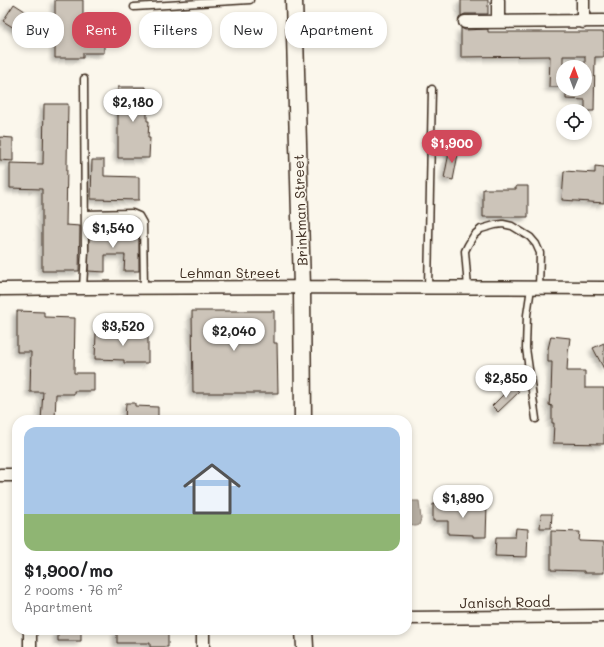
<!DOCTYPE html>
<html lang="en">
<head>
<meta charset="utf-8">
<style>
  :root { --surface:#fff; --page:#f2f2f2; --text:#202124; --muted:#757577; --line:#e0e0e0; --accent:#d1495b }
  body { margin:0; font-family:Mali,sans-serif; background:var(--page); color:var(--text); height:100vh; display:flex; flex-direction:column; font-size:15px; white-space:nowrap }
  * { box-sizing:border-box; margin:0 }
  p { font-size:13px; color:var(--muted) }
  .icon { flex:none; width:22px; height:22px; fill:none; stroke:currentColor; stroke-width:2; stroke-linecap:round; stroke-linejoin:round }
  .map { position:relative; flex:1; overflow:hidden }
  .side { position:absolute; left:12px; top:415px; width:400px; height:220px; display:flex; flex-direction:column; background:var(--surface); border-radius:16px; box-shadow:0 2px 6px #0003 }
  .side>* { flex:none }
  .top-card { position:absolute; left:12px; top:12px; width:400px; height:36px; display:flex; gap:8px }
  .needle { width:26px; rotate:1deg }
  .buttons { position:absolute; left:556px; top:60px; display:grid; gap:8px }
  .buttons a { display:grid; place-items:center; width:36px; height:36px; border-radius:50%; background:var(--surface); box-shadow:0 2px 6px #0003; font-size:20px }
  .price { position:absolute; translate:-50% -34px; padding:0 9px; border-radius:14px; background:#fff; color:#222; font-size:13px; line-height:26px; filter:drop-shadow(0 1px 2px #0008) }
  .price::after { content:''; position:absolute; left:50%; top:24px; width:12px; height:9px; margin-left:-6px; background:inherit; clip-path:polygon(0 0,100% 0,50% 100%) }
  .price.active { background:var(--accent); color:#fff }
  ul { padding:0; list-style:none }
  li { display:grid; align-content:center; gap:8px; height:212px; padding:0 12px }
  li+li { border-top:1px solid var(--line) }
  li span { display:grid; place-items:center; height:124px; border-radius:12px; color:#555 }
  li>.icon { margin-inline-start:auto }
  span .icon { width:72px; height:72px; fill:#fffc; stroke-width:1 }
  li b { font-size:17px }
  .chip { padding:0 14px; border-radius:16px; background:var(--surface); box-shadow:0 2px 6px #0003; font-size:14px; line-height:36px }
  .chip.active { background:var(--accent); color:#fff }
  .map>svg:first-child { display:block }
  .water { fill:#b6aea2; stroke:#85796d }
  .building { fill:#ccc4b9; stroke:#3b2a1e; filter:url(#shadow) }
  .lines { fill:none; stroke-linecap:round; stroke-linejoin:round }
  .lane-casing { stroke:#3b2a1e; stroke-width:9 }
  .street-casing { stroke:#3b2a1e; stroke-width:15 }
  .secondary-casing { stroke:#3b2a1e; stroke-width:19 }
  .lane { stroke:#fbf7ec; stroke-width:6 }
  .street { stroke:#fbf7ec; stroke-width:12 }
  .secondary { stroke:#fbf7ec; stroke-width:16 }
  .labels { text-anchor:middle; dominant-baseline:central; stroke-width:3; stroke-linejoin:round; paint-order:stroke }
  .street-label { font-size:14px; fill:#3b2a1e; stroke:#fbf7ec }
</style>
</head>
<body>
<div class="map">
<svg width="604" height="647" viewBox="0 0 604 647">
  <defs>
    <filter id="shadow"><feDropShadow dx="-3.5" dy="3.5" stdDeviation="2" flood-color="#0004"/></filter>
  </defs>
  <rect width="100%" height="100%" fill="#fbf7ec"/>
  <filter id="ink" filterUnits="userSpaceOnUse"><feTurbulence type="fractalNoise" baseFrequency=".025" numOctaves="2"/><feDisplacementMap in="SourceGraphic" scale="8" xChannelSelector="R" yChannelSelector="G"/><feConvolveMatrix kernelMatrix="1 2 1 2 8 2 1 2 1" color-interpolation-filters="sRGB"/></filter>
  <g filter="url(#ink)">
    <path class="water" d="M411,501h8l2,18 -2,6c-4,2 -7,1 -11,-2z"/>
    <path class="building" d="M55,0h28v21l21,1v31h-21v5h-28z
      M461,0h27v14h-23l-4,2z
      M14,4l22,14 -11,17 -22,-14z
      M461,28l4,2 23,-1v3h116v25h-9l-1,54h-9v-11l-19,-1v-10h19v-33h-22v31h-14l1,-31 -89,1z
      M118,87h28v18h1v16h2l-1,17h2l-1,20h-31z
      M44,104h24l-2,121 14,1 -1,45h-37v-82l-32,-1v-25l33,1z
      M0,137l13,1v23l-13,-1z
      M450,148l9,1 -6,31 -9,-2z
      M92,160h12v16l35,1v23l-48,-1z
      M595,166l9,1v36l-42,-3 2,-29 31,2z
      M516,186h12v31h-45v-28h33z
      M89,231l50,1v39h-15l1,-16h-20v17l-17,-1z
      M17,311l27,1v5l31,1 -1,55h20v18h-20v3h-18l-1,26h-14l2,-28h-13l1,-40h-14z
      M192,311h82v32h3l1,50h-85z
      M125,331l23,1v31h-24v-3l-29,-1 1,-26h29z
      M551,336l19,2 -2,15 -1,18h18v17h19v56l-51,-1 1,-20h-2v-17l-3,-1 1,-10h1l1,-33h-4v-13z
      M604,343v26l-11,-21z
      M513,385l6,7 -21,20 -6,-6z
      M126,403h9v3l23,1v13h-33z
      M433,504l54,2 -1,31h-13v-2l-25,-1v-13h-15z
      M541,514h11l-1,14h-11z
      M516,528l12,1 -1,28 -32,-1 1,-19h19z
      M551,531l29,1 -1,9 25,1v31h-20v-2l-33,-1z
      M58,630h23v11h-23z
      M117,630h51v17h-18v-4h-33z"/>
    <g class="lines">
      <g class="lane-casing">
        <path id="lane" d="M134,7l116,-7
          M85,214l47,-1 7,3 4,7 1,65
          M428,287l4,-198
          M83,288l2,-37 -1,-172
          M468,288l-3,-37 3,-6 6,-10 7,-6 14,-4 8,-1 9,2 18,11 6,7 4,9 -1,35
          M531,288l-4,27 -1,33 10,71"/>
      </g>
      <g class="street-casing">
        <path id="street" d="M465,22l139,-1
          M498,22v-22
          M583,22v-22
          M0,289c201,-3 403,-2 604,-1
          M0,475h17
          M407,618l197,-2
          M30,630v17
          M203,630v17"/>
      </g>
      <g class="secondary-casing">
        <path id="secondary" d="M294,0l8,287 1,133
          M304,630l1,17"/>
      </g>
      <use href="#lane" class="lane"/>
      <use href="#street" class="street"/>
      <use href="#secondary" class="secondary"/>
    </g>
  </g>
  <g class="labels">
    <g class="street-label">
      <text transform="translate(300 210) rotate(-92)">Brinkman Street</text>
      <text x="230" y="272">Lehman Street</text>
      <text transform="translate(505 602) rotate(-1)">Janisch Road</text>
    </g>
  </g>
</svg>
<div class="buttons">
<a><svg class="needle" viewBox="-14 -14 28 28"><path d="M0-13l5 13h-10z" fill="#e53935"/><path d="M0 13l5-13h-10z" fill="#757577"/></svg></a>
<a><svg class="icon" aria-label="locate" viewBox="0 0 24 24"><circle cx="12" cy="12" r="6"/><path d="M12 2v4M12 18v4M2 12h4M18 12h4"/></svg></a>
</div>
<b class="price" style="left:133px;top:123px">$2,180</b>
<b class="price active" style="left:452px;top:164px">$1,900</b>
<b class="price" style="left:113px;top:249px">$1,540</b>
<b class="price" style="left:123px;top:347px">$3,520</b>
<b class="price" style="left:234px;top:352px">$2,040</b>
<b class="price" style="left:506px;top:399px">$2,850</b>
<b class="price" style="left:463px;top:519px">$1,890</b>
<div class="top-card">
<a class="chip">Buy</a>
<a class="chip active">Rent</a>
<a class="chip">Filters</a>
<a class="chip">New</a>
<a class="chip">Apartment</a>
</div>
<section class="side">
<ul>
<li><span style="background:linear-gradient(#a9c7e8 70%,#8fb573 0)"><svg class="icon" aria-label="home" viewBox="0 0 24 24"><path d="M3 11l9-7 9 7M6 9v11h12V9"/></svg></span><div><b>$1,900/mo</b><p>2 rooms · 76 m²</p><p>Apartment</p></div></li>
</ul>
</section>
</div>
</body>
</html>
